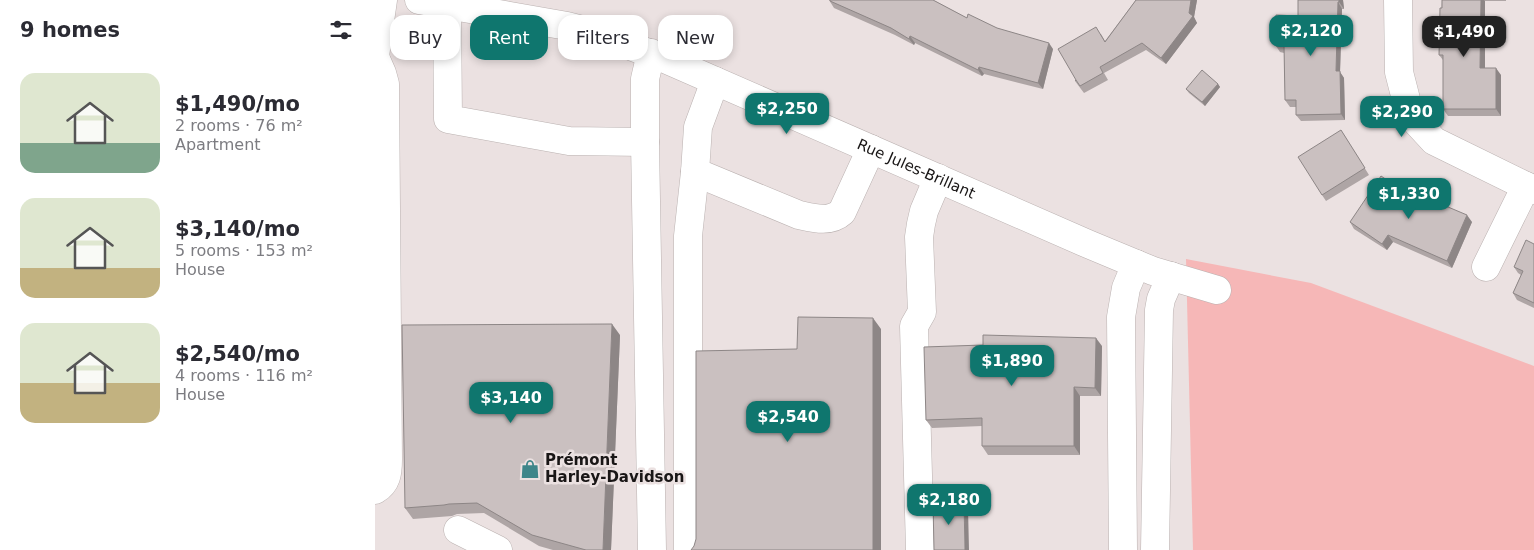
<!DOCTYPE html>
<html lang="en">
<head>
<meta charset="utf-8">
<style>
  :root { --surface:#fff; --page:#f2f2f3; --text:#2b2b33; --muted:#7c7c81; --accent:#0f766e }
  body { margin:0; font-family:"DejaVu Sans",sans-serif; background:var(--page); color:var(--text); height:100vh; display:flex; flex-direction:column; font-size:19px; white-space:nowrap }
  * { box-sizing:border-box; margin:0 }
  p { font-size:16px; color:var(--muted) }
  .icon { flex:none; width:28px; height:28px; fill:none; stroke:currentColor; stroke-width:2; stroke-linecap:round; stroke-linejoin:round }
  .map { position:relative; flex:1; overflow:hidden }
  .details { display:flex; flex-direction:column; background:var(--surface); width:375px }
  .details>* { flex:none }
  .top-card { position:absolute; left:15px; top:15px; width:475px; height:45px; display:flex; gap:10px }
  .price { position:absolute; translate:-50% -42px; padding:0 11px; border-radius:10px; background:var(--accent); color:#fff; font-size:16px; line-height:32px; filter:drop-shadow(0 1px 2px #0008) }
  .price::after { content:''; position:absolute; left:50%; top:30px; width:15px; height:11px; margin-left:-8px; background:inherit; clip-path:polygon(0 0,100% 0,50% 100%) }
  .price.selected { background:#222; color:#fff }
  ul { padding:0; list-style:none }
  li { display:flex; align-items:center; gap:15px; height:125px; padding:0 20px }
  li span { display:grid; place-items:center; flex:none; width:140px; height:100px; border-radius:15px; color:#555 }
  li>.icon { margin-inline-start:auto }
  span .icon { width:60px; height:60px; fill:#fffc; stroke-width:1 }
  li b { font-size:21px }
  h2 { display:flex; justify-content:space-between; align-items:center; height:60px; padding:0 20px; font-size:21px }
  .chip { padding:0 18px; border-radius:15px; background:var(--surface); box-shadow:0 2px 8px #0003; font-size:18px; line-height:45px }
  .chip.selected { background:var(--accent); color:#fff }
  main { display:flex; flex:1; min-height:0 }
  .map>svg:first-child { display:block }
  .green { fill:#f6b7b7 }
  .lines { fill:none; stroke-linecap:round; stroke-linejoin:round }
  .minor-casing { stroke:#bab1b0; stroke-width:29 }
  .minor { stroke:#fff; stroke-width:28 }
  .wall { fill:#aea5a5 }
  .shaded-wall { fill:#8d8686 }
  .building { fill:#cac0c0; stroke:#8d8686 }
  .labels { text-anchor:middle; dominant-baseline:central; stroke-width:5; stroke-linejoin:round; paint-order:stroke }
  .street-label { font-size:15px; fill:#191616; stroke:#ebe1e1 }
  .poi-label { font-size:15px; font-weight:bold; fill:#191616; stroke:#ebe1e1; text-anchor:start }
</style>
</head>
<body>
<main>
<section class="details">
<h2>9 homes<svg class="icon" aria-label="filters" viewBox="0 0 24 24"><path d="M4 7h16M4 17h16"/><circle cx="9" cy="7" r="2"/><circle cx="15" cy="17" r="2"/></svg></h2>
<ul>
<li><span style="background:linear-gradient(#dfe7d0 70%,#7fa58c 0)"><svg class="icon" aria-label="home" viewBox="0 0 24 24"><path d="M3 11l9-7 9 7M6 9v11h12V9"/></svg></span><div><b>$1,490/mo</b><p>2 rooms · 76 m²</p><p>Apartment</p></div></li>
<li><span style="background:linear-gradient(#dfe7d0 70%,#c2b280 0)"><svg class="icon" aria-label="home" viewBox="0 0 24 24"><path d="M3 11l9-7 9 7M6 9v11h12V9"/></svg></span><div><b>$3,140/mo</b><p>5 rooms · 153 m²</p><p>House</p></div></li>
<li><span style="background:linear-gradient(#dfe7d0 60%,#c2b280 0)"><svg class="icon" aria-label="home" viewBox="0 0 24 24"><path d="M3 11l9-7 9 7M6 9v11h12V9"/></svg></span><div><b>$2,540/mo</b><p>4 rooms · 116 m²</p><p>House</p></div></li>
</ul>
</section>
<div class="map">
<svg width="1159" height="550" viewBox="0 0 1159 550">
  <rect width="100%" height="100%" fill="#ebe1e1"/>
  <path class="green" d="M811,259l125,24 223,83v184h-341z"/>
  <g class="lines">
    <g class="minor-casing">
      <g id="minor">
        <path id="s1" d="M44,0l148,26 28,7 70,26 423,185 65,27 64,19"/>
        <path d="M1023,0l1,72 11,43 24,26 100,49"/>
        <path d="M72,5l1,114 121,22 76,1v-63l6,-26"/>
        <path d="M0,56l8,-56"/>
        <path d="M0,57l7,16 3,11 3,375c0,14 -1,24 -13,31"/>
        <path d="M340,81l-17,46 -3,45 104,43c14,3 31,8 43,-3l29,-63"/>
        <path d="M270,142l7,408"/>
        <path d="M1111,267l40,-81"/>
        <path d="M83,530l40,20"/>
        <path d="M313,550v-314l7,-64"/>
        <path d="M545,550l-6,-224 8,-14 -3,-75 2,-13 3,-13 14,-33"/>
        <path d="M748,550l-2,-233 5,-29 10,-24"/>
        <path d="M780,550l4,-240 2,-11 10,-23"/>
      </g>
    </g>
    <use href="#minor" class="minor"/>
  </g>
  <path class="wall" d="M454,0h104l34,18 86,31 -10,40 -59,-15 -2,2 -67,-33 -1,2 -19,-10 -61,-27z
    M761,0h61l-3,17 3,6 -31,41 -20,-14 -42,23 4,7 -24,13 -9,-12 26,-47 4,7z
    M968,0l1,9h-2l-2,63 4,6 1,42 -44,1 -5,-6v-8h-6l-5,-7 -1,-47 -4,-1 -4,-6 22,-30z
    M1067,0h64v1h-21v67l16,7v41h-53l-5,-7v-49l-4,-5z
    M843,84l2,3 -15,19 -16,-13 -3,-4z
    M966,130l28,45 -43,26 -4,-6z
    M1045,202l52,20 -20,46 -59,-26 -6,8 -33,-21 -4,-7z
    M1159,244v64l-17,-8 -4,-7 8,-18 -3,-2 -4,-6z
    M245,335l-9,215h-58l-14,-4 -55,-33 -27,1 -5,2 -39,3 -8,-11z
    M727,346l-1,50h-21v59h-92l-6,-9v-20l-50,2 -6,-8z"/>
  <path class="shaded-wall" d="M816,0h6l-3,17 3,6 -31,41 -5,-6 28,-45z
    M964,0h4l1,9 -5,-7z
    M1106,0h3l1,1v74l-5,-7z
    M963,2l4,7 -2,63 4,6 1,42 -4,-6 -5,-43z
    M535,36l5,7 -1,2 -5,-6z
    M674,43l4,6 -10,40 -5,-6z
    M604,67l5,7 -2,2 -4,-6z
    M1121,68l5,7v41l-5,-7z
    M843,84l2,3 -15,19 -3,-4z
    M1092,215l5,7 -20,46 -5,-7z
    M1013,235l5,7 -6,8 -5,-6z
    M498,318l8,11v221h-8z
    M237,324l8,11 -9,215h-8z
    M721,338l6,8 -1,50 -6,-8z
    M699,387l6,9v59l-6,-9z
    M589,501l4,7 1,42h-4z"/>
  <path class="building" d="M455,0h103l34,18 1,-4 29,14 52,15 -11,40 -59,-16 -1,3 -68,-34 -1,3 -18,-11 -61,-27z
    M761,0h55l-2,13 4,3 -32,42 -19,-15 -42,24 3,6 -23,13 -4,-6 -1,1 1,-1 -18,-31 38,-22 9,15z
    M923,0h41v2h-1l-2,69h4l1,43 -45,1v-15h-11l-1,-54h-8v-31l22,1z
    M1067,0h39l-1,68h16v41h-53v-54h-4l1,-47h2z
    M827,70l16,14 -16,18 -16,-13z
    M966,130l24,38 -43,27 -24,-38z
    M1006,176l39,26 2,-6 45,19 -20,46 -59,-26 -6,9 -32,-22z
    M1151,240l8,4v59l-21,-10 10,-22 -9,-4z
    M423,317l75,1v232h-182l3,-4 2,-7v-188l101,-2z
    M237,324l-9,226h-17l-54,-15 -55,-32 -28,1 -5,1 -39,3 -3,-183z
    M608,335l113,3 -1,50 -21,-1v59h-92v-28l-56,2 -2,-73 59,-2z
    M589,501l1,49h-31l-1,-48z"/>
  <defs>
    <g id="shop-bare" transform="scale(1.5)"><path d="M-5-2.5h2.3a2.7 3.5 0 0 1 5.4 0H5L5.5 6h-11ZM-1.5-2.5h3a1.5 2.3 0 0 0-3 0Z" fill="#3e868a" stroke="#ebe1e1" stroke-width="2.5" paint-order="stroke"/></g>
  </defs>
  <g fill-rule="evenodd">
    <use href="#shop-bare" x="155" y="469"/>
  </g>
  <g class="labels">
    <g class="street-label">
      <text stroke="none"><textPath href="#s1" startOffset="528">Rue Jules-Brillant</textPath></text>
    </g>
    <g class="poi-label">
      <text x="170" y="460">Prémont<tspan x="170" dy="17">Harley-Davidson</tspan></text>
    </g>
  </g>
</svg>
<b class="price" style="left:936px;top:57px">$2,120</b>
<b class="price selected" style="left:1089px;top:58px">$1,490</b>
<b class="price" style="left:412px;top:135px">$2,250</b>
<b class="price" style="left:1027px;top:138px">$2,290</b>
<b class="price" style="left:1034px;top:220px">$1,330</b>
<b class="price" style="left:637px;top:387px">$1,890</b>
<b class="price" style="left:136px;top:424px">$3,140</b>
<b class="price" style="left:413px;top:443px">$2,540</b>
<b class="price" style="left:574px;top:526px">$2,180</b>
<div class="top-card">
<a class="chip">Buy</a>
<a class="chip selected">Rent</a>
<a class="chip">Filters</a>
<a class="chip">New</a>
</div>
</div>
</main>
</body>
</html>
